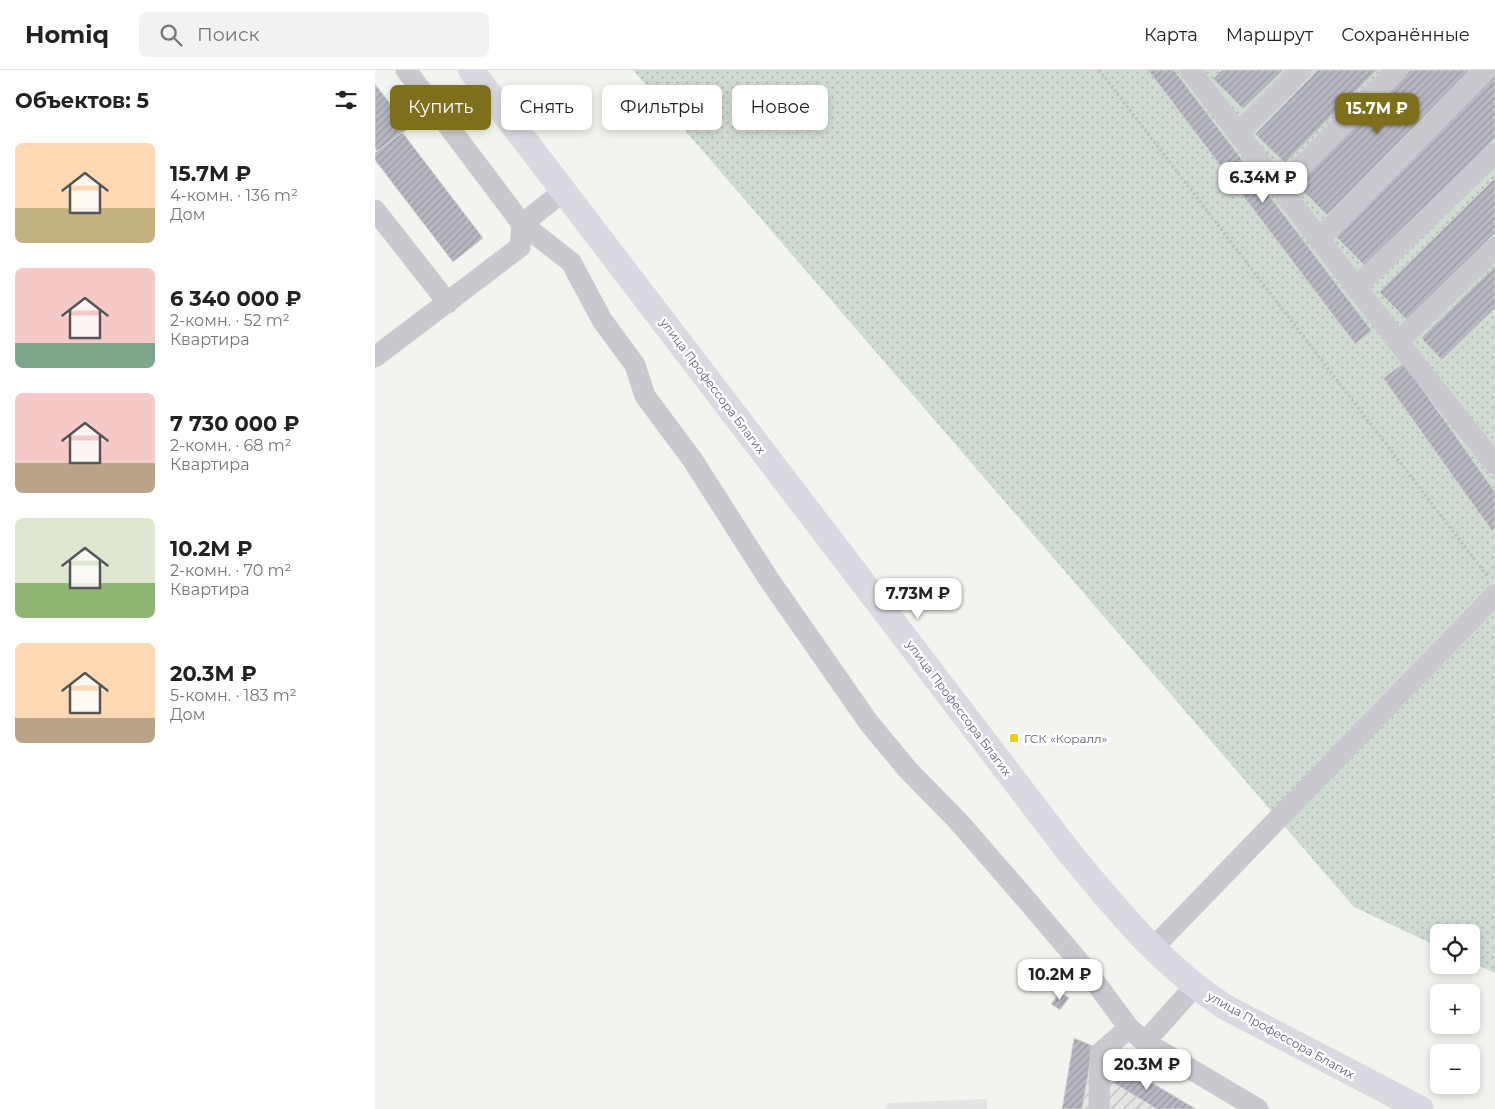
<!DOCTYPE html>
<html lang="ru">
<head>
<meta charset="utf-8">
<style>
  :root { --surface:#fff; --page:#f2f2f2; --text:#222; --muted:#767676; --line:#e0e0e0; --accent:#7e6f1d }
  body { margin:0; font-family:Montserrat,sans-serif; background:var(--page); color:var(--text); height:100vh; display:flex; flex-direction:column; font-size:19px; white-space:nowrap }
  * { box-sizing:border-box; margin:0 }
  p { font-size:16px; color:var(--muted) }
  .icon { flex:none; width:28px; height:28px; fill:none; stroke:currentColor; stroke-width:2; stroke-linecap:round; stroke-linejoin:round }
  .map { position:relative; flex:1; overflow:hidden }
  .details { display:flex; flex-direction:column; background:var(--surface); width:375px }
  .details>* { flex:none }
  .top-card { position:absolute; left:15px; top:15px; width:475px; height:45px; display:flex; gap:10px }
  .buttons { position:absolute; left:1055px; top:854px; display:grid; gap:10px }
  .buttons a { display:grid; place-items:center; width:50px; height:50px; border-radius:8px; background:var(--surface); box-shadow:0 2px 8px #0003; font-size:25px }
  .price { position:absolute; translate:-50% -42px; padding:0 11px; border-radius:10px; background:#fff; color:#222; font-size:16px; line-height:32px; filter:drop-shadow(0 1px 2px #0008) }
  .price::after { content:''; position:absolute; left:50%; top:30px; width:15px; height:11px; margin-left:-8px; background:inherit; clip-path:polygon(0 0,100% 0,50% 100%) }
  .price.selected { background:var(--accent); color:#fff }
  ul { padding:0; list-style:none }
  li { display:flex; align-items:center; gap:15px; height:125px; padding:0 15px }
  li span { display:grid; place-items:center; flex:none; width:140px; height:100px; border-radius:8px; color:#555 }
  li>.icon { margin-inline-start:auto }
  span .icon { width:60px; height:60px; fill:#fffc; stroke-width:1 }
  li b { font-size:21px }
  h2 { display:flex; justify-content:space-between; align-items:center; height:60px; padding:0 15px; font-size:21px }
  .pill { padding:0 18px; border-radius:8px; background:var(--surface); box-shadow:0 2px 8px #0003; font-size:18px; line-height:45px }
  .pill.selected { background:var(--accent); color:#fff }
  header { display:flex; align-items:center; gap:30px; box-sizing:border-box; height:70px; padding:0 25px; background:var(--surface); border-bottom:1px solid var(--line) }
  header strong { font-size:24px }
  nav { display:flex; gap:28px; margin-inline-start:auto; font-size:18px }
  .search { width:350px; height:45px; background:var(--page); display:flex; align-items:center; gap:12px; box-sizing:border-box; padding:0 18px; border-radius:8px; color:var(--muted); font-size:19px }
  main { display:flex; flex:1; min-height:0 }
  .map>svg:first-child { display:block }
  .built { fill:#e2e5e3 }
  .industrial { fill:url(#industrial-furrows) }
  .grass { fill:url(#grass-dots) }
  .building { fill:url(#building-hatch); stroke:#d3d5d2 }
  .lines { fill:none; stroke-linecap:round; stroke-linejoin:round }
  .path { stroke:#bdbdc1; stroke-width:3; stroke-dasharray:2.5 2.5; stroke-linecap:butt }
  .minor { stroke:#c9c8ce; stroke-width:21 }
  .major { stroke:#d9d9e1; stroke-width:26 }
  .poi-dot { fill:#eecd16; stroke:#fff; stroke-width:2 }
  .labels { text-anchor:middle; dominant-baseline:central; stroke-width:5; stroke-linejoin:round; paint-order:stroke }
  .street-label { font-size:12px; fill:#636183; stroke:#fff }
  .poi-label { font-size:12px; fill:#636183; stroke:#fff; text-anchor:start }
</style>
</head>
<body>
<header>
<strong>Homiq</strong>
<div class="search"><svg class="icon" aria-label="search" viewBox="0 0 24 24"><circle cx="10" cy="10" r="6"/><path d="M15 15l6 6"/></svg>Поиск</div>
<nav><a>Карта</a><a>Маршрут</a><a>Сохранённые</a></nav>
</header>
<main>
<section class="details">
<h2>Объектов: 5<svg class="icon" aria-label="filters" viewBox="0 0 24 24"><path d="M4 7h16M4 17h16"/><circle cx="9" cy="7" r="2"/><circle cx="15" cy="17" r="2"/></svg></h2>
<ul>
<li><span style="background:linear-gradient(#ffd9b3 65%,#c2b280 0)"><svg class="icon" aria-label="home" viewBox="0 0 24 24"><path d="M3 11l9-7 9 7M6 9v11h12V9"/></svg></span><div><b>15.7M ₽</b><p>4-комн. · 136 m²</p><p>Дом</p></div></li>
<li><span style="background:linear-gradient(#f6c9c9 75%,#7fa58c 0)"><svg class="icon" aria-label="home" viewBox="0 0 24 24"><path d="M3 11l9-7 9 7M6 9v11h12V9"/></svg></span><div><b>6 340 000 ₽</b><p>2-комн. · 52 m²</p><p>Квартира</p></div></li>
<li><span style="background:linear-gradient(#f6c9c9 70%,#b9a48a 0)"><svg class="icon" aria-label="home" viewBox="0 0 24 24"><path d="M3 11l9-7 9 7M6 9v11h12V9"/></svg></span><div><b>7 730 000 ₽</b><p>2-комн. · 68 m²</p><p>Квартира</p></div></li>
<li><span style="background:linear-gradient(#dfe7d0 65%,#8fb573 0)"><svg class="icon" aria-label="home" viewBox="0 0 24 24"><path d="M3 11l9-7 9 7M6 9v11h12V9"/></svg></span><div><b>10.2M ₽</b><p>2-комн. · 70 m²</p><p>Квартира</p></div></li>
<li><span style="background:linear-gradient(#ffd9b3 75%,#b9a48a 0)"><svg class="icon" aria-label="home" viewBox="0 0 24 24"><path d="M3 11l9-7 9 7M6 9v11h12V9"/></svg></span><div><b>20.3M ₽</b><p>5-комн. · 183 m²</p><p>Дом</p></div></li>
</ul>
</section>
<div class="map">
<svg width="1120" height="1039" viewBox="0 0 1120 1039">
  <defs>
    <pattern id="industrial-furrows" width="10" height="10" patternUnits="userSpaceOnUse" patternTransform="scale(1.25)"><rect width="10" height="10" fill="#e2e5e3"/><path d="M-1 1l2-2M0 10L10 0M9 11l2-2" fill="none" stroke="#bbbdbd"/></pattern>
    <pattern id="grass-dots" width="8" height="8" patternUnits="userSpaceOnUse" patternTransform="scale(1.25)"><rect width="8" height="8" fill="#d0dbd3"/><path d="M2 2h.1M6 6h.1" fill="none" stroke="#acb5b1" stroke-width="1.8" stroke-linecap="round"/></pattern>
    <pattern id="building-hatch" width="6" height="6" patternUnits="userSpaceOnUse" patternTransform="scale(1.25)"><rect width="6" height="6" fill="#b7b7c1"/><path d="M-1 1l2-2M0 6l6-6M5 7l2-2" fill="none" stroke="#9898a2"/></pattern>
  </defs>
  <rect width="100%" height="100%" fill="#f1f4ef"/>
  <path class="built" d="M612,1029v10h-102l3,-6z"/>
  <path class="industrial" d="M699,968l19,8 103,63h-134z"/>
  <path class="grass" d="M258,0h862v903l-24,-11v-30h-32v15l-85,-40z"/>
  <path class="building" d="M773,0h26l198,261 -17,13z
    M847,0h61l-40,39 -30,-30z
    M943,0h59l-92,93 -30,-29z
    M1035,0h60l-143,145 -30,-30z
    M1120,5v63l-128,130 -31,-31z
    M0,14l34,44 -32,23 -2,-3z
    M27,62l81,106 -30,24 -78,-102v-7z
    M1120,108v55l-88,87 -28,-28z
    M1120,196v42l-53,52 -21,-22z
    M1029,293l91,129v37l-3,2 -109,-153z
    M685,922l9,6 -9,12 -9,-6z
    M699,968l19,8 -11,63h-20z
    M743,993l78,46h-39l-43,-26z"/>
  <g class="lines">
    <path class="path" d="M724,0l389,507"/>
    <path class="minor" d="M31,0l116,154 49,38 31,58 33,45 10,31 47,63 76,119 101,145 39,47 50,51 60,69 69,81 42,57 16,14 113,67
      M815,0l208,272 97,122
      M863,63l63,-63
      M905,118l117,-118
      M0,140l73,93
      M944,169l167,-169
      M981,217l139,-134
      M1023,272l97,-94
      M0,287l145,-110 2,-23 42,-33
      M777,879l343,-354
      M770,972l49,-55
      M724,1039l1,-56 29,-25"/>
    <path class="major" d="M96,0l598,782c48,58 92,113 156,155l196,102"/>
  </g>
  <rect class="poi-dot" x="634" y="663" width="10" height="10" rx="2.5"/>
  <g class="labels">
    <g class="street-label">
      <text transform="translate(338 316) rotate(53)">улица Профессора Благих</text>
      <text transform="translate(584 638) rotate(53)">улица Профессора Благих</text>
      <text transform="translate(906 965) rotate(29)">улица Профессора Благих</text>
    </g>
    <g class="poi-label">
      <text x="649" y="668">ГСК «Коралл»</text>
    </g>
  </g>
</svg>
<div class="buttons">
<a><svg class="icon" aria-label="locate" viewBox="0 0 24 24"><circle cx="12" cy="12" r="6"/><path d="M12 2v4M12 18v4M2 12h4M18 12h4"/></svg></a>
<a>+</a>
<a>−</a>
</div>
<b class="price selected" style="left:1002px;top:65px">15.7M ₽</b>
<b class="price" style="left:888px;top:134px">6.34M ₽</b>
<b class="price" style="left:543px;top:550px">7.73M ₽</b>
<b class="price" style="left:685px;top:931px">10.2M ₽</b>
<b class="price" style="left:772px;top:1021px">20.3M ₽</b>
<div class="top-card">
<a class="pill selected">Купить</a>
<a class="pill">Снять</a>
<a class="pill">Фильтры</a>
<a class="pill">Новое</a>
</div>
</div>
</main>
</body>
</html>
